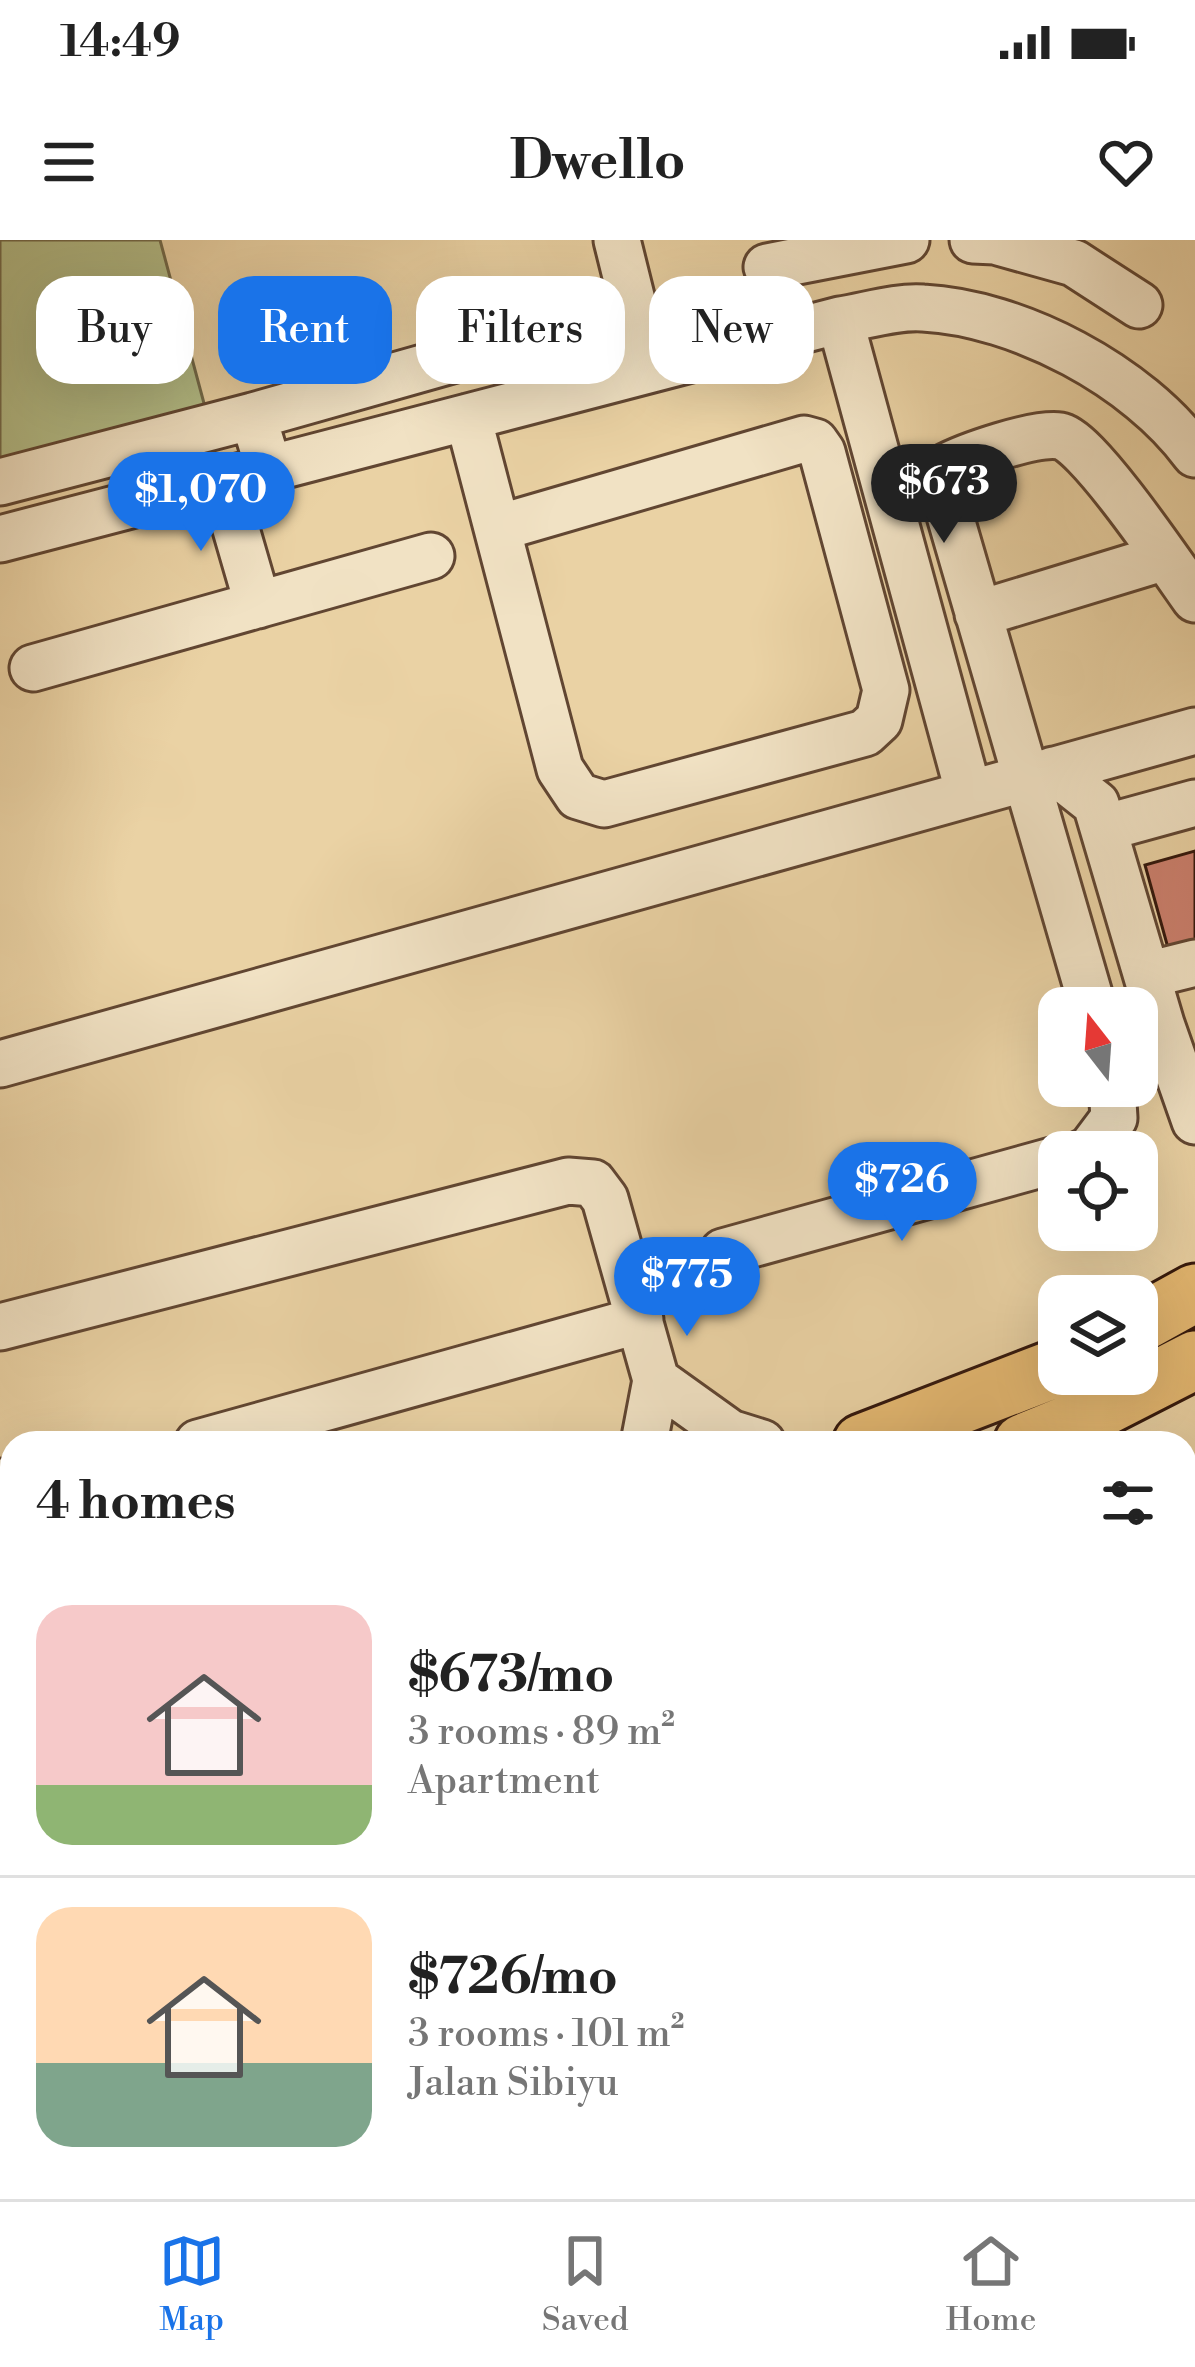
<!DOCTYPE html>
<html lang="en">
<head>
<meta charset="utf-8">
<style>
  :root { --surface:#fff; --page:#f2f2f2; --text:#222; --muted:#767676; --line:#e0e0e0; --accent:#1a73e8 }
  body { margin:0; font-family:"Libre Bodoni",serif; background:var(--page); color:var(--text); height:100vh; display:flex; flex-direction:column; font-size:45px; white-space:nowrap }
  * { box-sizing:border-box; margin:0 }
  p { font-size:39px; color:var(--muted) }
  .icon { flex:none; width:66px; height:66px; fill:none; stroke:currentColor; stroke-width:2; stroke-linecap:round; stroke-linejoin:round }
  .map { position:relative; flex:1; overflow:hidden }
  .details { position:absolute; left:0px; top:1191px; width:1197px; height:768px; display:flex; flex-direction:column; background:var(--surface); border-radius:36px 36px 0 0; box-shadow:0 12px 48px #0002 }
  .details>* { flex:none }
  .hud { position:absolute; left:36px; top:36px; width:1125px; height:108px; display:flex; gap:24px }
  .needle { width:78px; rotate:343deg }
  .tools { position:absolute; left:1038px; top:747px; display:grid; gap:24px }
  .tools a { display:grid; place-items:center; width:120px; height:120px; border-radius:24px; background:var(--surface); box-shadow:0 12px 48px #0002; font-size:60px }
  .price { position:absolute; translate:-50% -102px; padding:0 27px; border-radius:42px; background:var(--accent); color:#fff; font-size:39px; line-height:78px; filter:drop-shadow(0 3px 6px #0008) }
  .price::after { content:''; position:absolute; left:50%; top:72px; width:36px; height:27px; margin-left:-18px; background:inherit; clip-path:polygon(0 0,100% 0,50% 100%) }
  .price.active { background:#222; color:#fff }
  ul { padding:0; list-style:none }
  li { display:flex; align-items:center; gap:36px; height:300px; padding:0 36px }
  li+li { border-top:3px solid var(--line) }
  li span { display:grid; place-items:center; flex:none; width:336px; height:240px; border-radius:36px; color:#555 }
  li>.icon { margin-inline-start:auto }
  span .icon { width:144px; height:144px; fill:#fffc; stroke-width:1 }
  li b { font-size:51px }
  h2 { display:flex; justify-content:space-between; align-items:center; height:144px; padding:0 36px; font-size:51px }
  .chip { padding:0 42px; border-radius:36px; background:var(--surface); box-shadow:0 12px 48px #0002; font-size:42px; line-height:108px }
  .chip.active { background:var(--accent); color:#fff }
  .status { display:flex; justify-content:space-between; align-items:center; height:84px; padding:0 60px; background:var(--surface); direction:ltr }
  .status svg { height:33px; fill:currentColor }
  header { display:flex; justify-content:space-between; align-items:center; height:156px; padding:0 36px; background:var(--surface); font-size:54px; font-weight:700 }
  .dock { display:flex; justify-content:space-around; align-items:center; height:168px; border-top:3px solid var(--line); background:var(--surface); font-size:33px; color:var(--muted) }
  .dock a { display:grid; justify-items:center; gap:6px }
  .dock .active { color:var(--accent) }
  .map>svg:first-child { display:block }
  .green { fill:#b3bd88; stroke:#736a4a; stroke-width:3 }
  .building { fill:#cc806e; stroke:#33170c; stroke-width:3 }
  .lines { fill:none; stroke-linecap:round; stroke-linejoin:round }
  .minor-casing { stroke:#614632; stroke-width:51 }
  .major-casing { stroke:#33170c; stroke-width:63 }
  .minor { stroke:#f1e2c4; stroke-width:45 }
  .major { stroke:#e5b972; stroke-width:57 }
</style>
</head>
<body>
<div class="status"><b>14:49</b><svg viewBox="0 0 49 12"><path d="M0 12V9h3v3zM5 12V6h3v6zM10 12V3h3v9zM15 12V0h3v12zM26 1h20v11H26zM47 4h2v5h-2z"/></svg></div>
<header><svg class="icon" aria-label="menu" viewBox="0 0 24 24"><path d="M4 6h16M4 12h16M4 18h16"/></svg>Dwello<svg class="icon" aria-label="heart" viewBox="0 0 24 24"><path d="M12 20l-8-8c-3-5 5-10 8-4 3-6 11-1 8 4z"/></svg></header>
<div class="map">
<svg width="1195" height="1959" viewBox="0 0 1195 1959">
  <rect width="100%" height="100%" fill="#ead2a4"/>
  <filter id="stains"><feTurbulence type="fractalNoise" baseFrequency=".00167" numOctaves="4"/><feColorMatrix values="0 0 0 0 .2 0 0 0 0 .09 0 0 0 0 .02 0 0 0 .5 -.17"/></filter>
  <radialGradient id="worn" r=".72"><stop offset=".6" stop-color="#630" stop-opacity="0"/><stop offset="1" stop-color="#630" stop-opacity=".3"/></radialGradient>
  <path class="green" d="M0,0h160l45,167 -205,52z
    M601,1947h281l4,12h-331z"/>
  <path class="building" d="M1195,611v89l-27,8 -23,-83z"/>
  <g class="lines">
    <g class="minor-casing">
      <path id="minor" d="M617,0l32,129
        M973,0l22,1 79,22 65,42
        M767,27l139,-27
        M840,80l129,474
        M468,177l92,352 18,27 26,8 261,-71 14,-13 7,-30 -64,-238 -7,-10 -11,-3 -306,89
        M269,229l-16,-53 287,-81
        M222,241l36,124
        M0,242l253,-66
        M0,299l840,-219c26,-4 57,-14 83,-12 96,5 215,68 272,146
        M978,374l187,-57
        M33,428l398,-112
        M1053,530l43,34 65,220 34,97
        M1104,588l91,-25
        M1147,735l48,-12
        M1093,768l-151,-520 2,-20c22,-12 91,-36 116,-32 27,4 115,135 135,163
        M0,824l1195,-333
        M1085,912l5,-2 24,-32 -2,-32
        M723,1012l336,-93
        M0,1087l568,-146 25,2 12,16 51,181 -12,63
        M656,1140l74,53 32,10
        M198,1203l442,-123
        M0,1242l12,41
        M1185,1483l10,11
        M893,1947l3,12
        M510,1959l45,-12"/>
    </g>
    <g class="major-casing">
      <path id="major" d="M1137,1085l58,-32
        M862,1203l197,-76
        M1023,1203l51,-21 121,-62
        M0,1472l12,-3
        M0,1545l12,-4"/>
    </g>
    <use href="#minor" class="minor"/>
    <use href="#major" class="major"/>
  </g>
  <rect width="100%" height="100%" filter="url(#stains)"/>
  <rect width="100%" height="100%" fill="url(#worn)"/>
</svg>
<div class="tools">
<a><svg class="needle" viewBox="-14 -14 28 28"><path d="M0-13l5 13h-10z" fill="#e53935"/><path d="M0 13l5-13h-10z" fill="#767676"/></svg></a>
<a><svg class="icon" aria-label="locate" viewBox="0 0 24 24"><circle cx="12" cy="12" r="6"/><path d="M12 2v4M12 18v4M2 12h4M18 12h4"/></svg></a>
<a><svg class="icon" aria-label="layers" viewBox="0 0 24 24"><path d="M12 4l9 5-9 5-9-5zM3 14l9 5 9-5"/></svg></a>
</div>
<b class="price active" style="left:944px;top:306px">$673</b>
<b class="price" style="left:201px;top:314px">$1,070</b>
<b class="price" style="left:902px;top:1004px">$726</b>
<b class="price" style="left:687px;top:1099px">$775</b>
<div class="hud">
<a class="chip">Buy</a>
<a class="chip active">Rent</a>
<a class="chip">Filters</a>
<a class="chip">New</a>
</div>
<section class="details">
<h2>4 homes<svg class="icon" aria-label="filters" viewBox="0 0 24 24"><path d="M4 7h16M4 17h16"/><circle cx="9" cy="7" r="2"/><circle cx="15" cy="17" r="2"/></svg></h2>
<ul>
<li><span style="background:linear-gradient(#f6c9c9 75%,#8fb573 0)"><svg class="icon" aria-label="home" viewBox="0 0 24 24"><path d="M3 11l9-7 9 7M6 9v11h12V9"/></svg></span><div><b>$673/mo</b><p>3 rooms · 89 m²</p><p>Apartment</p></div></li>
<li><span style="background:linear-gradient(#ffd9b3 65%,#7fa58c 0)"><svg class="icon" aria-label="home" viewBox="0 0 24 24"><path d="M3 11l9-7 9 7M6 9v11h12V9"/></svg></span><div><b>$726/mo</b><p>3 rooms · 101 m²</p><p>Jalan Sibiyu</p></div></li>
</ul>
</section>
</div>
<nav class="dock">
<a class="active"><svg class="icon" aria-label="map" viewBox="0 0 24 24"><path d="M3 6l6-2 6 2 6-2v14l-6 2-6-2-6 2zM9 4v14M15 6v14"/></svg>Map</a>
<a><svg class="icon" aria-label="saved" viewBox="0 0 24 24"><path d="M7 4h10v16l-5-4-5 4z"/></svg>Saved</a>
<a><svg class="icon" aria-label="home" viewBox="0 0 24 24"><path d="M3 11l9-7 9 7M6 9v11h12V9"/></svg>Home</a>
</nav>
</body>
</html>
